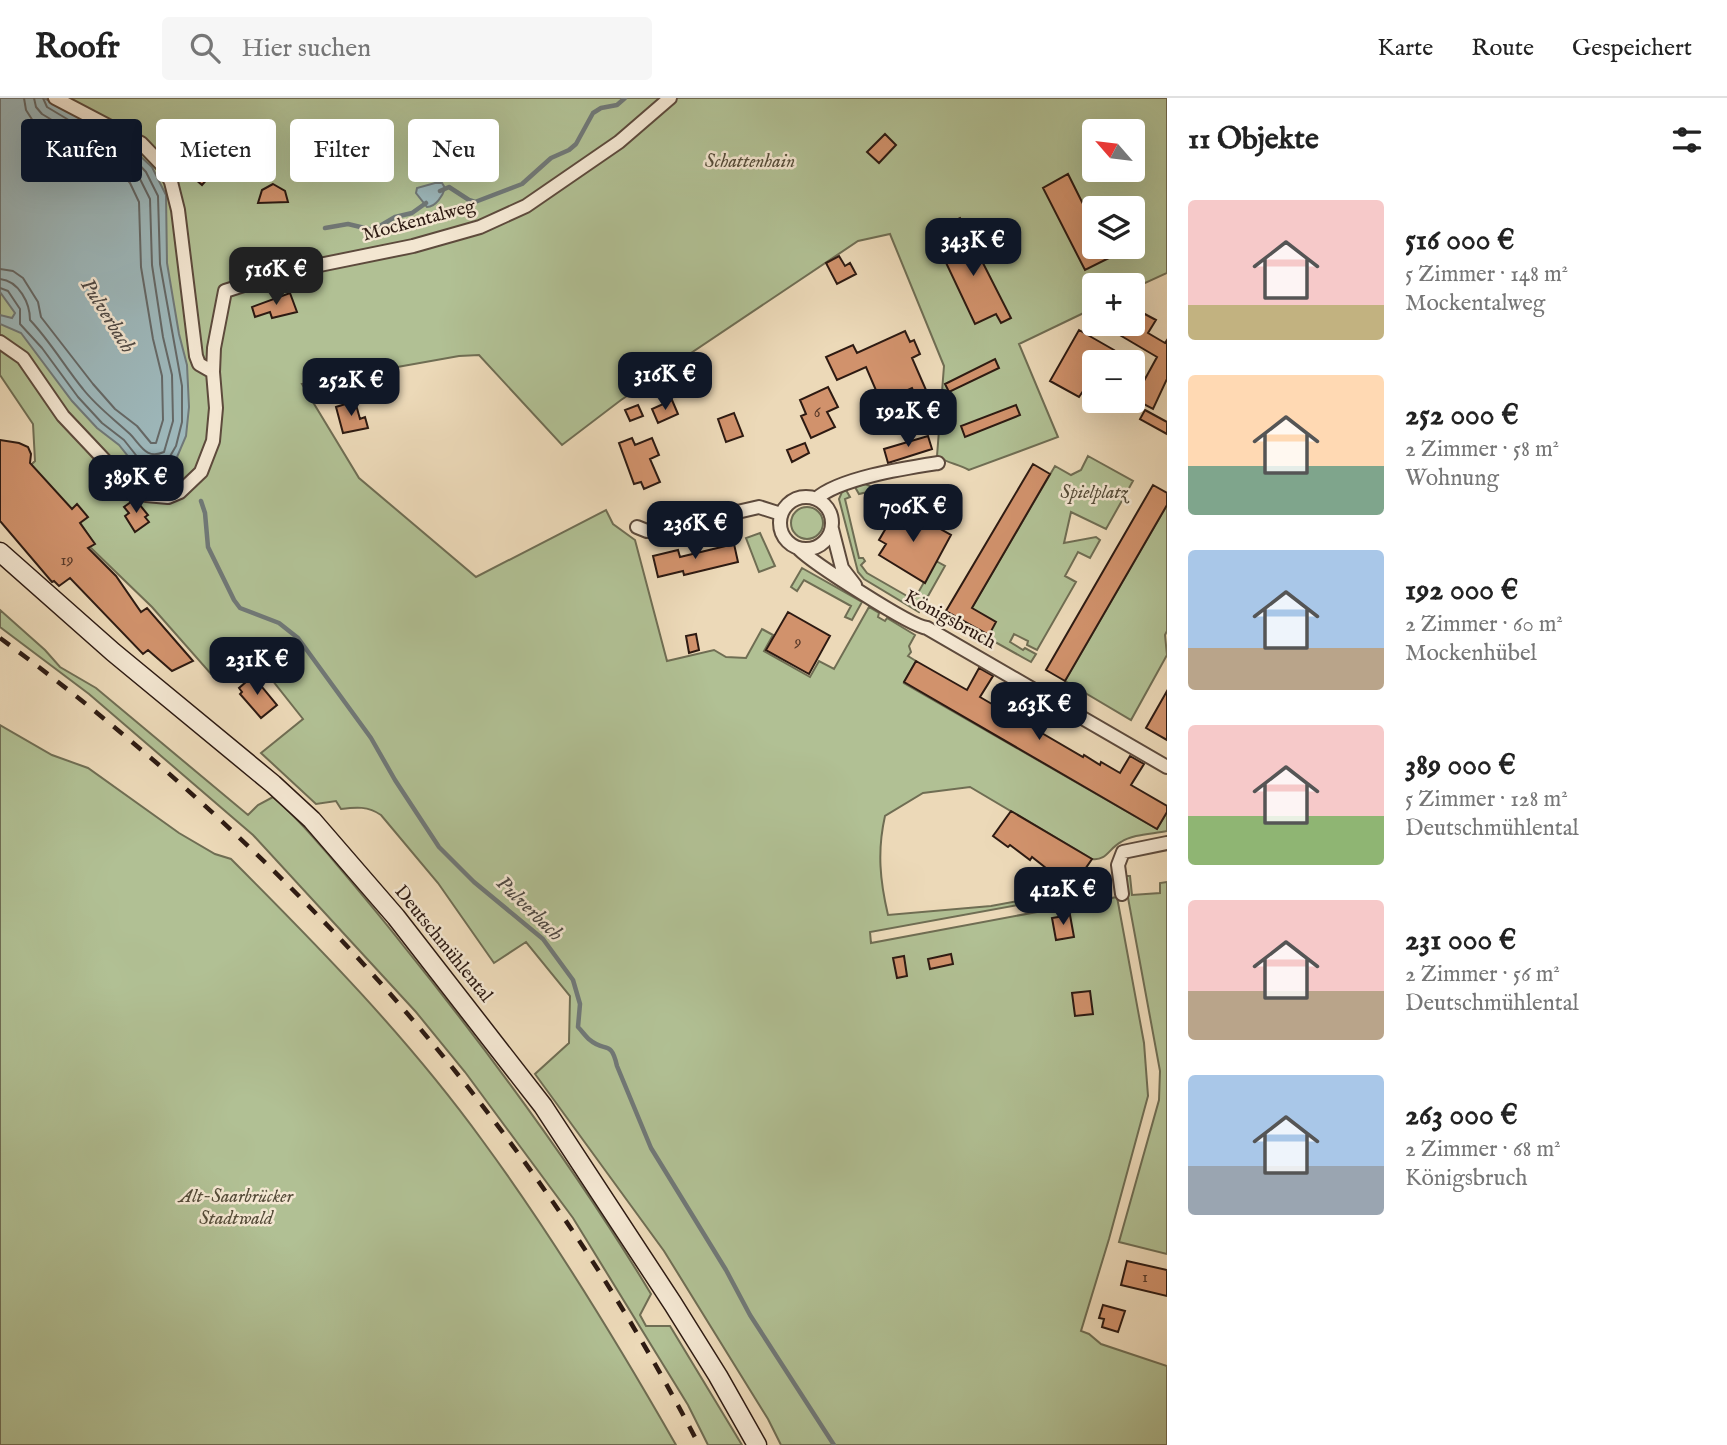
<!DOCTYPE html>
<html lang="de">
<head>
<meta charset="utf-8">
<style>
  :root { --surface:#fff; --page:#f6f6f6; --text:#222; --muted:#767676; --line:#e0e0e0; --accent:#111827 }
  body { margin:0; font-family:"IM FELL English",serif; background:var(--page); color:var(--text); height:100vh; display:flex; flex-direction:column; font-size:26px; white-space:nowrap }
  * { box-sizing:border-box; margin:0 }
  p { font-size:23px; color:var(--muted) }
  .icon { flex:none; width:38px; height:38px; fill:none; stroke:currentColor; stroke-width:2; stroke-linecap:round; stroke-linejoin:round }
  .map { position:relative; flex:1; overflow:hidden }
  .drawer { display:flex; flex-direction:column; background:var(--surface); width:560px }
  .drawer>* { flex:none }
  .top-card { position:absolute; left:21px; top:21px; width:665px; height:63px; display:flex; gap:14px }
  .needle { width:46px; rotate:298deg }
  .fabs { position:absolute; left:1082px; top:21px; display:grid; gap:14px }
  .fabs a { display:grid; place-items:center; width:63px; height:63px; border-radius:7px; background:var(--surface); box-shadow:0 7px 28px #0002; font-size:35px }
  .price { position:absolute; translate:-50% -60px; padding:0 16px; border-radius:14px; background:var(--accent); color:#fff; font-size:23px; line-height:46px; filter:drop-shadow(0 2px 4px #0008) }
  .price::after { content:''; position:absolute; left:50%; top:42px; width:21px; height:16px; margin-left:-10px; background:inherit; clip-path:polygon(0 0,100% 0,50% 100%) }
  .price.active { background:#222; color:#fff }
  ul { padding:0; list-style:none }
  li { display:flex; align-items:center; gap:21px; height:175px; padding:0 21px }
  li span { display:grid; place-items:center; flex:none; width:196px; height:140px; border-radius:7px; color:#555 }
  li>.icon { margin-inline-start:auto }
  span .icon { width:84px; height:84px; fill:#fffc; stroke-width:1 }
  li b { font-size:30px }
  h2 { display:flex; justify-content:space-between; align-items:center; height:84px; padding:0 21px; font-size:30px }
  .pill { padding:0 24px; border-radius:7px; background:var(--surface); box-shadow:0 7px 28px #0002; font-size:24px; line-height:63px }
  .pill.active { background:var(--accent); color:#fff }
  header { display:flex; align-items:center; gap:42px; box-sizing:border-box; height:98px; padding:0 35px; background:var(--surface); border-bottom:2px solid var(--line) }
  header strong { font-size:33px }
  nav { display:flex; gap:38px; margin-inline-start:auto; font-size:24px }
  .search { width:490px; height:63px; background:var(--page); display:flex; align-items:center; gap:18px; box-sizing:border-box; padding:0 24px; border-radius:7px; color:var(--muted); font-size:26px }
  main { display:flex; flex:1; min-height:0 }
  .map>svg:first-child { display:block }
  .green { fill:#b1c094; stroke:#6f6d53; stroke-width:2; fill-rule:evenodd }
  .water { fill:#9db7ba; stroke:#707877; stroke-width:2 }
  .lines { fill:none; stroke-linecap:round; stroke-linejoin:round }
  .shore { stroke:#656866; stroke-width:2 }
  .stream { stroke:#707877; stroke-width:4.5 }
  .building { fill:#d1926c; stroke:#2d1a12; stroke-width:2 }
  .street-casing { stroke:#5d4a3c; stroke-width:16 }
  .secondary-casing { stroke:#2d1a12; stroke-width:21 }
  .street { stroke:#f3e6d1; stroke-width:12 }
  .secondary { stroke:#f3e6d1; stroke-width:18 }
  .rail { stroke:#2d1a12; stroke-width:4.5; stroke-dasharray:12 12; stroke-linecap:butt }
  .labels { text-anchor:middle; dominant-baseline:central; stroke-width:5; stroke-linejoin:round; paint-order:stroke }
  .number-label { font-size:16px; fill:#563828 }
  .park-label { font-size:19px; font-style:italic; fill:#554c39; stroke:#f3e6d1 }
  .street-label { font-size:19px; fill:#2d1a12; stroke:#f3e6d1 }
  .water-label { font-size:21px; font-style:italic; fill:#4f4944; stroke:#f3e6d1 }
</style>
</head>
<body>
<header>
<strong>Roofr</strong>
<div class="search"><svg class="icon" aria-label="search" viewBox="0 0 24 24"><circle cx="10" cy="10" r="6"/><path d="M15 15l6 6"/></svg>Hier suchen</div>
<nav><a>Karte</a><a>Route</a><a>Gespeichert</a></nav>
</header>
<main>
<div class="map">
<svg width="1167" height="1347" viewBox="0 0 1167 1347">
  <rect width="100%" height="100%" fill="#ecd9b8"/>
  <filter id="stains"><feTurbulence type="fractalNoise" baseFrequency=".00286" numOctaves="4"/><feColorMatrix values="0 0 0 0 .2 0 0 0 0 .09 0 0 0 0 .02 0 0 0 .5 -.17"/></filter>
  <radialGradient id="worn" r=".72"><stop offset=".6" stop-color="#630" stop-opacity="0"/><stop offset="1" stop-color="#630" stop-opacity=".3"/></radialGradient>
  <path class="green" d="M0,0h1167v175l-35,16v-4h-38v23l-75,36 39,93 -89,33c-11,-6 -22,-7 -32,-14l7,-90 -54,-132 -32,7 -237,159 -59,45 -83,-90 -20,1 -157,28 57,94 117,99 130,-67 7,14 22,16 32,121 47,-11 12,7 20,1 16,-29 11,6 -9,16 46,26 9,-16 15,8 35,-62 10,6 -1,4 7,4 2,-3 28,17 -6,11 2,6 -3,4 8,5 -12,22 253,146 10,-17v19c-14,3 -34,3 -46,11 -12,6 -14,19 -29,17l-122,-72 -47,6 -38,23c-8,35 -5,65 3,99l103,-9 76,-14 1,4 -198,36 1,11 246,-46 27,146 4,53 -39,143 -28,92 8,3 12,10 66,22v79h-386l-13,-26 -104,-168 -129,-177 34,-31 1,-47 -44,-54 -32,21 -56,-80 -57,-68c-13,-9 -25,-8 -40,-6l-5,-8 -20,3 -55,-51 42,-34 -57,-72 -35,27 -59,-67 -62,-60 4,-3 -13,-20 -61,-49 15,-14 -2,-37 -33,-49zM1094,33h38v39h-38zM1094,110h38v39h-38z
    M1088,358l45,25 -27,48 -35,-17 -7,31 32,-6 4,3 -10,18 -12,-6 -13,24 11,6 -39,68 -10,-5 1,-4 -14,-7 -4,8 13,8 2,-2 11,6 -5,8 -86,-48 1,-3 18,10 91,-155 16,9 10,-5z
    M865,386l10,4 12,38 -4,2 -11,-37 -13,3 -4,-7z
    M846,392l4,7 -5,2 14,59h4l2,3 -4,4 6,8 47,27 22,-39 9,5 -26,46 -55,-33 -6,-7 -19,-73 3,-7z
    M1167,407v126l-2,4 2,20 -36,65 -66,-39z
    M791 425a16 16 0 1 1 32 0a16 16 0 1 1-32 0Z
    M760,435l15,33 -16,6 -13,-34z
    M802,470l60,34 -10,18 -7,-3 6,-11 -47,-26 -7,11 -6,-4z
    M0,512l45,40 15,17 36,21 152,127 10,-10 15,-8c21,17 37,37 55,57 25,30 50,59 74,90 90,112 175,227 249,350l-11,21 6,11h24l72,119h-34l-20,-40 -115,-187 -108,-146 -49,-60 -163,-177 -164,-141 -89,-67z
    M0,627l52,30 36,13 91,65 36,21 16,5c89,89 177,179 251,281 72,98 134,200 194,305h-676z
    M1124,778h6l2,19 28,-2v-10l7,-1v372l-48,-12 40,-142 1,-29z"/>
  <path class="water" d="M0,0h44l57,32 37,24 14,13 14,28 1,68 12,71 8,31 2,42 -3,29 -12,28 -14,7h-12l-13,-6 -16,-20 -22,-17 -25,-27 -51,-68 -21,-9v-9l12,3 3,-5 -15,-21z
    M435,85h7l3,5c-2,7 -9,19 -18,19l-11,-14 1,-5z"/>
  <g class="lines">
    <path class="shore" d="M0,171l13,2 10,7 15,24 3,15 52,67 22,25 22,17 14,17h5l7,-23 -1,-44 -9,-37 -12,-72 -2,-65 -9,-19 -8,-9 -89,-53 -7,-11 -2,-12
      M0,181c19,2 30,24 30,41 20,21 35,47 53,69 14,18 31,30 47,45 11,11 16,26 34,18l9,-31 -1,-46 -9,-38 -11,-72 -2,-66 -11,-22 -11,-11 -86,-52 -6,-7 -2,-9
      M0,190l8,3 12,18v15l22,24 36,49 24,26 22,17 15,19 11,5h8l11,-6 7,-12 6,-24v-36l-22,-122 -2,-68 -12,-24 -12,-13 -87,-52 -4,-9"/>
    <path class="stream" d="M440,93l9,-4 20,13 6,2 47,-18 29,-26 18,-8 7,-6 17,-31 8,-5 16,-3 8,-7
      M325,130l23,-4 25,6 22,-13 17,-4 14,-10
      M201,403l4,12 3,34 26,53 6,8 39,15 19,15 73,100 24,42 44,67 35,35 69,57 30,41 7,24 -2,23c4,4 8,10 12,13 15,13 21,-1 27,26l34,82 75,122 24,45 84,130"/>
  </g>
  <path class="building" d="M885,36l11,11 -17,18 -12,-11z
    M192,52l23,20 -13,15 -23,-20z
    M1068,76l26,52v21h12l5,10 -26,13 -42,-82z
    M273,86l12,7 3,11 -30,1 4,-13z
    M960,120l51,100 -10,5 -5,-9 -21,10 -35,-74 19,-10 -9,-17z
    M839,158l6,10 5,-3 6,11 -19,10 -11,-21z
    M290,195l7,19 -25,6 -2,-6 -15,5 -3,-10z
    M1141,214l15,8 -8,13 17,10 2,-3v39l-14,30 -19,-10 23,-42 -39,-23 6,-10h10z
    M1079,232l35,20 -7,12h-13v13l-15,22 -29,-16z
    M905,233l5,11 4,-2 6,14 -8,4 14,32 -11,5 -3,-7 -31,14 -15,-35 -29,13 -11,-23 27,-12 4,8z
    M995,261l4,9 -50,24 -4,-8z
    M828,289l10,20 -11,5 8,15 -24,11 -10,-22 5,-2 -6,-14z
    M672,302l6,14 -20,9 -6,-14z
    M355,303l5,18 5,-2 3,11 -25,5 -7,-26z
    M638,307l5,11 -13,5 -5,-11z
    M1016,307l4,10 -55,22 -4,-11z
    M1145,312l22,12v12l-27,-15z
    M734,315l9,23 -17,6 -8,-23z
    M928,338l4,13 -44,14 -4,-14z
    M632,340l3,7 17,-7 7,17 -9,4 10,23 -16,7 -3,-7 -7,2 -15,-41z
    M0,342l19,3 9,4 3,7 -1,9 42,46 5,-5 11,13 -8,6 15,21 -7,4 28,28 25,36 6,-4 46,53 -21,10 -24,-21 -5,4 -73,-76 -11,8 -5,-5 -2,1 -52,-61z
    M805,345l4,10 -17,9 -5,-12z
    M1033,366l17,10 -78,134 24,14 -7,13 -43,-24z
    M1153,387l14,8v12l-102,176 -19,-11z
    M135,401l13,16 -3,2 4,5 -14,10 -10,-16 4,-3 -5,-6z
    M899,408l52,29 -26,48 -46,-28 7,-11 -7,-4z
    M734,446l4,18 -54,13 -1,-4 -25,6 -5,-21 25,-6 2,7z
    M788,514l42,24 -21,38 -43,-24z
    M696,536l3,16 -10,3 -3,-17z
    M916,563l51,29 12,-22 14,8 -13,21 34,20 13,-21 13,8 -12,21 55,32 1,-2 16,10 1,-3 19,11 10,-17 14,8 -13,21 36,21v6l-10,17 -253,-147z
    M253,578l24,29 -16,13 -21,-24 2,-2 -3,-4z
    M1167,593v49l-21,-12z
    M1011,713l81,48 -18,26 -21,-15 -2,2 -19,-15 -2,3 -20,-15 -2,2 -15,-11z
    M1070,817l4,22 -18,3 -4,-22z
    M951,856l2,10 -23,5 -2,-10z
    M904,858l3,20 -10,2 -4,-20z
    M1090,893l3,23 -18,2 -3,-23z
    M1127,1163l40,9v26l-46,-11z
    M1103,1207l22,6 -7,21 -16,-5 2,-8 -5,-1z"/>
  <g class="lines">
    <g class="street-casing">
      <path id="street" d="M55,0l86,45 22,23 8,16 7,28 18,146 3,8 14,8
        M0,244l23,16 40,58 67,71 16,8 22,2 12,-5 21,-20 12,-31 3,-33 -3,-36 1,-24 11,-57 60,-19 128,-26 67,-19 46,-21 93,-64 51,-44
        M780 425a26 26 0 1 1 52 0a26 26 0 1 1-52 0Z
        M816,401c23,-21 90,-31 122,-36
        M637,429l10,4h8l104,-24 22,7
        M832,431l10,39 13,17
        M799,451c14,14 111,77 128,79l240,139
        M1122,796l-4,-29 5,-13 44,-9"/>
    </g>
    <g class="secondary-casing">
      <path id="secondary" d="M0,454l113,100 160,132 39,36 84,97 147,189 130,198 45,72 39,69"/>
    </g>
    <use href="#street" class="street"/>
    <use href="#secondary" class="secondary"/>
    <path class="rail" d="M0,540c292,215 532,484 699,807"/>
  </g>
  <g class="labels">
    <g class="number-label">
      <text x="817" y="315">6</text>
      <text x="67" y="463">19</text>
      <text x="798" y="545">9</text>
      <text x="1145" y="1180">1</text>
    </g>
    <g class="park-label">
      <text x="750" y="64">Schattenhain</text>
      <text x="1094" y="395">Spielplatz</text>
      <text x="236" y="1099">Alt-Saarbrücker<tspan x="236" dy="22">Stadtwald</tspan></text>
    </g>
    <g class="street-label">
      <text transform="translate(419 123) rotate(-15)">Mockentalweg</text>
      <text transform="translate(950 522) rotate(29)">Königsbruch</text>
      <text transform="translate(443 846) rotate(51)">Deutschmühlental</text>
    </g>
    <g class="water-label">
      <text transform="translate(107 218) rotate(58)">Pulverbach</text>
      <text transform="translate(529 811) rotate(44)">Pulverbach</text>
    </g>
  </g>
  <rect width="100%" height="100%" filter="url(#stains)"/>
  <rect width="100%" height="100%" fill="url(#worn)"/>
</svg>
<div class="fabs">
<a><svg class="needle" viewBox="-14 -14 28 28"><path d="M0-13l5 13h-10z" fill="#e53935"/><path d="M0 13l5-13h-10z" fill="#767676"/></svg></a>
<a><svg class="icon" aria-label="layers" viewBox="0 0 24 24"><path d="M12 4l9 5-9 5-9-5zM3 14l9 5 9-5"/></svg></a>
<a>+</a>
<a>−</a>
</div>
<b class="price" style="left:973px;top:180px">343K €</b>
<b class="price active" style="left:276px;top:209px">516K €</b>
<b class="price" style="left:665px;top:314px">316K €</b>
<b class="price" style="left:351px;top:320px">252K €</b>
<b class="price" style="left:908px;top:351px">192K €</b>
<b class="price" style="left:136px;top:417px">389K €</b>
<b class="price" style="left:913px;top:446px">706K €</b>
<b class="price" style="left:695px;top:463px">236K €</b>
<b class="price" style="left:257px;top:599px">231K €</b>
<b class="price" style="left:1039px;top:644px">263K €</b>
<b class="price" style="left:1063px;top:829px">412K €</b>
<div class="top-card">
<a class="pill active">Kaufen</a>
<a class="pill">Mieten</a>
<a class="pill">Filter</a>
<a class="pill">Neu</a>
</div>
</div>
<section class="drawer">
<h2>11 Objekte<svg class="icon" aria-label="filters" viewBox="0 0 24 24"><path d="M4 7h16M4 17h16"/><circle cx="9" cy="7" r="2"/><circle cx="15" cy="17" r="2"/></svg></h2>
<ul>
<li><span style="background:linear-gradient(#f6c9c9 75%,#c2b280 0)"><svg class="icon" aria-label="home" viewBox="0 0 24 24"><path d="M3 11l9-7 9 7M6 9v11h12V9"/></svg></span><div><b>516 000 €</b><p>5 Zimmer · 148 m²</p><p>Mockentalweg</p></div></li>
<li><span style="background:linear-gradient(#ffd9b3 65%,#7fa58c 0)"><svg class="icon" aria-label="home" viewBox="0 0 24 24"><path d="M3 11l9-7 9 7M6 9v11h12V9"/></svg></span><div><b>252 000 €</b><p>2 Zimmer · 58 m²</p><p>Wohnung</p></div></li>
<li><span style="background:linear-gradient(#a9c7e8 70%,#b9a48a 0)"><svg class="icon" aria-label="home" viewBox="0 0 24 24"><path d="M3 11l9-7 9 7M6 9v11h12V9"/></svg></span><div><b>192 000 €</b><p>2 Zimmer · 60 m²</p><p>Mockenhübel</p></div></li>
<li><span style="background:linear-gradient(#f6c9c9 65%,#8fb573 0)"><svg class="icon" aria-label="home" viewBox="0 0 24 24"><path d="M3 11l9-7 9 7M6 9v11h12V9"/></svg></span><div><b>389 000 €</b><p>5 Zimmer · 128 m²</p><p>Deutschmühlental</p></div></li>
<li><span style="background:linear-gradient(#f6c9c9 65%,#b9a48a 0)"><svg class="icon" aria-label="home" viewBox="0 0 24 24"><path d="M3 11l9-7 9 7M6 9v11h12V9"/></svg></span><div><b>231 000 €</b><p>2 Zimmer · 56 m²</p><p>Deutschmühlental</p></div></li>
<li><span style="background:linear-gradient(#a9c7e8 65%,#9aa5b1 0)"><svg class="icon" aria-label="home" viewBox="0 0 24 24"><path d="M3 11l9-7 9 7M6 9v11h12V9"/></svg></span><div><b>263 000 €</b><p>2 Zimmer · 68 m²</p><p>Königsbruch</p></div></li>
</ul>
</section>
</main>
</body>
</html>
